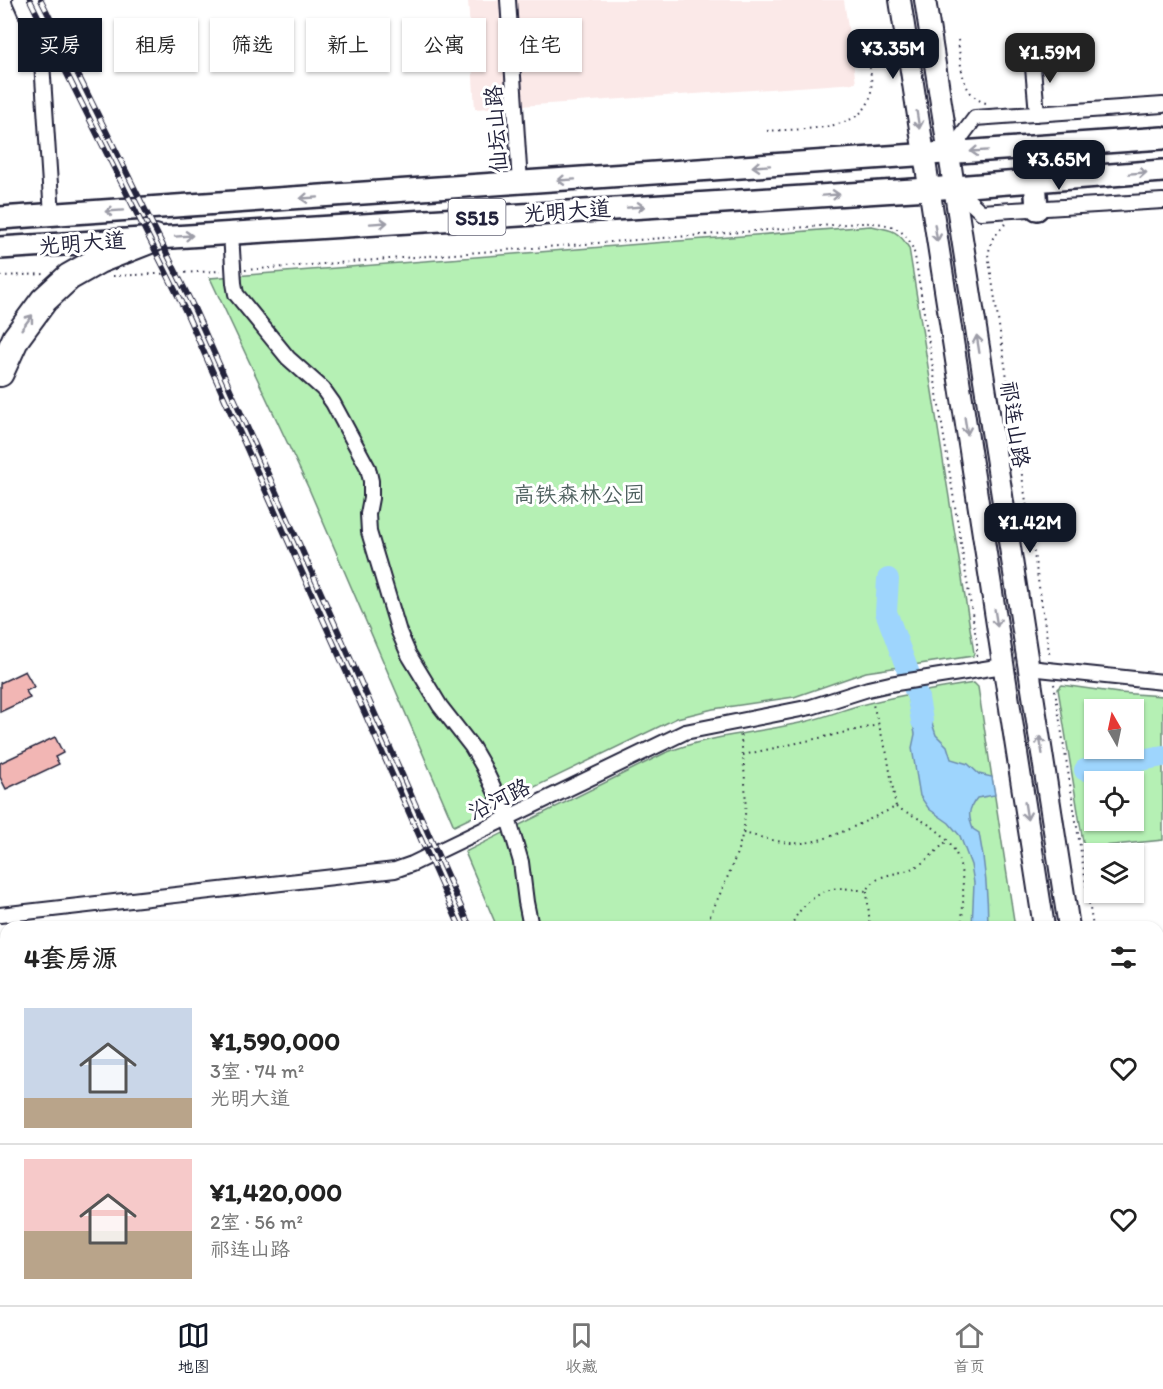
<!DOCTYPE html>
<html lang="zh">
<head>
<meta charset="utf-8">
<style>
  :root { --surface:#fff; --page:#f6f6f6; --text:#222; --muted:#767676; --line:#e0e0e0; --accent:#111827 }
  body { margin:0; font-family:Itim,"LXGW WenKai TC",sans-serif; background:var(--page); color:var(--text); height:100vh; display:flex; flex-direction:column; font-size:22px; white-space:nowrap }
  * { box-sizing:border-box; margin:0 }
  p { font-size:20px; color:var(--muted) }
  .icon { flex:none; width:33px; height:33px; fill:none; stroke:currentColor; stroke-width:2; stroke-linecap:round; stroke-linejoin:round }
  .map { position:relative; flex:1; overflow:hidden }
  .panel { position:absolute; left:0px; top:921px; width:1164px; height:384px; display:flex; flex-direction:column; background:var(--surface); border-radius:18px 18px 0 0; box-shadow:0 2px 4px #0004 }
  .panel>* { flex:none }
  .top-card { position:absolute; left:18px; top:18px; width:600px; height:54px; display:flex; gap:12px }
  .needle { width:39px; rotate:351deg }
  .tools { position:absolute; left:1084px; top:699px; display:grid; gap:12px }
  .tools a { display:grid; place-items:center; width:60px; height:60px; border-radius:0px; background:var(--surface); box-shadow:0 2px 4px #0004; font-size:30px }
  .price { position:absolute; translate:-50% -51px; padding:0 14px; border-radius:12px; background:var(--accent); color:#fff; font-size:20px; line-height:39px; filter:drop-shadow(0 2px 3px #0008) }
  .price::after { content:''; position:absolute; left:50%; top:36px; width:18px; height:14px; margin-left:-9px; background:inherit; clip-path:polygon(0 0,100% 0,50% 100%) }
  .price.on { background:#222; color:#fff }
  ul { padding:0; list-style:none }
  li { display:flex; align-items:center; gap:18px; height:150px; padding:0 24px }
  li+li { border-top:2px solid var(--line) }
  li span { display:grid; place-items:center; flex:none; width:168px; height:120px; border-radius:0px; color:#555 }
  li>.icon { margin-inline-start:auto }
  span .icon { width:72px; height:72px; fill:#fffc; stroke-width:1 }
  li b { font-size:26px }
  h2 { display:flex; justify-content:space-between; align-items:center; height:72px; padding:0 24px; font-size:26px }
  .chip { padding:0 21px; border-radius:0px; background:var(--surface); box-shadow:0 2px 4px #0004; font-size:21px; line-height:54px }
  .chip.on { background:var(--accent); color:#fff }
  .dock { display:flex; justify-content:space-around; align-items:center; height:84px; border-top:2px solid var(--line); background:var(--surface); font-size:16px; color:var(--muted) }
  .dock a { display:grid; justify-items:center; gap:3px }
  .dock .on { color:var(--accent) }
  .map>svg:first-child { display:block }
  .built { fill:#fbe9e8 }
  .green { fill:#b5f0b4; stroke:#6c8978; stroke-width:1.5; fill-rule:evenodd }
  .water { fill:#9ed5fd; stroke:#6c8daf; stroke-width:1.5 }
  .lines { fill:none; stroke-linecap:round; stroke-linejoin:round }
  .river { stroke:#9ed5fd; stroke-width:22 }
  .building { fill:#f2b6b4; stroke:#22223b; stroke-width:1.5 }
  .street-casing { stroke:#22223b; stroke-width:18 }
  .secondary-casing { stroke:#22223b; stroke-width:24 }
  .primary-casing { stroke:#22223b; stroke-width:26 }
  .highway-casing { stroke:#22223b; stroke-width:30 }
  .path { stroke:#22223b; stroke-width:2; stroke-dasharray:1.5 4.5; stroke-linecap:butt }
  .street { stroke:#fff; stroke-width:14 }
  .secondary { stroke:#fff; stroke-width:20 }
  .primary { stroke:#fff; stroke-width:21 }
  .highway { stroke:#fff; stroke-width:26 }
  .rail-casing { stroke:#22223b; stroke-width:6 }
  .rail { stroke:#fff; stroke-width:4; stroke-dasharray:11; stroke-linecap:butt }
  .oneway { stroke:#9c9ca7 }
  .labels { text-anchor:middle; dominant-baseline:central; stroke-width:6; stroke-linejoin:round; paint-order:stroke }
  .shield { fill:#fff; stroke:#646476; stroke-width:1.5 }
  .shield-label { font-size:21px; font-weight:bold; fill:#22223b }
  .street-label { font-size:22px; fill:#22223b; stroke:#fff }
  .park-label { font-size:22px; fill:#4e605f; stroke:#fff }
</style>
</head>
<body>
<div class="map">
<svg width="1163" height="1305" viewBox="0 0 1163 1305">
  <rect width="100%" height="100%" fill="#fff"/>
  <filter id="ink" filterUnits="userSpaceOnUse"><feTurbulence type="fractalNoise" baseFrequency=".0167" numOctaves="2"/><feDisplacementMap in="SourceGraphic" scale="12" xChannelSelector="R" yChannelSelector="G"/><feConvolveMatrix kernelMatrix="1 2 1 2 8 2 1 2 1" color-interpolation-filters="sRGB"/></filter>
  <g filter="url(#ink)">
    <path class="built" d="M468,0h376l12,83 -381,26z
      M1158,1022h5v191l-5,1z"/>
    <path class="green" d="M871,226c21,4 27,4 38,22l65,405 -1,3 -107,16 -72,25 -81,12 -36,9 -223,108 -145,-337 -99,-211z
      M974,683l4,4 37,240h-518l-32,-75 200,-99c45,-18 92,-20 139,-31 18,-4 35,-11 53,-16 38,-10 78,-17 117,-23z
      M1062,685l57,8 44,3v144l-79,8 -26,-159zM1095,710h39v38h-39zM1095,782h39v38h-39z
      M654,1299h419l1,6h-418z"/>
    <path class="water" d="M927,691l2,23 7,21 11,11 4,13 17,5 11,10 13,3 3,18 -18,3c-9,11 -9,18 -4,31l6,4c6,31 9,63 9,94h-16l2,-44 -3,-18 -11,-29 -11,-13 -20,-14 -9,-13 -8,-48 3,-14 -8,-40z
      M1013,1299h62l13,6h-76z"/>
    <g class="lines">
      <path class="river" d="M888,579l-2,33 32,86 4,23
        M1085,770l78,-14
        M0,972l6,-1
        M813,1299l14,6"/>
    </g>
    <path class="building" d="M25,671l9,16 -8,4 4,7 -30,14v-29z
      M55,737l8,16 -8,4 4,7 -53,25 -6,-12v-14z"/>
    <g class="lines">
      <g class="street-casing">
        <path id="street" d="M20,0l21,47 11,168
          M508,0l12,183
          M1032,56l5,58
          M949,153l26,-35 188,-13
          M954,187l27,25 182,-11
          M231,233l3,50 2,11 52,64 35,31 10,14 35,65 3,13v17l-3,16 1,18 30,100 10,23 31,51 32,41 11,19 25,52 13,44 5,40 5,25
          M1029,668l134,14
          M0,915l395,-45 17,-6 273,-132 126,-25 57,-18 22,-5 113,-18
          M0,1224l6,1
          M337,1299l2,6
          M693,1299l1,6"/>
      </g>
      <g class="secondary-casing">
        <path id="secondary" d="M900,0l144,927
          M925,0l144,927
          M1158,1236l5,-1
          M1158,1251h5
          M1101,1299l1,6
          M1127,1299l1,6"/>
      </g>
      <g class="primary-casing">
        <path id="primary" d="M1035,180l2,29
          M0,218l1163,-80
          M0,248l929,-59 234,-18"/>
      </g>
      <g class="highway-casing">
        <path id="highway" d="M0,373l16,-35 28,-38 25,-23 30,-17 56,-22"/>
      </g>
      <path class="path" d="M958,40c3,22 2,56 28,63
        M767,131c30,-3 100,3 104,-39 2,-18 -4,-37 -7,-55
        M1005,224l-12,14 -5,16 62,404
        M245,270l614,-47c28,-1 49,3 56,33l62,388v10l-2,3
        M0,276l45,-2
        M113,276l108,-5
        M1054,684l39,243
        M743,755l135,-30
        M896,807c20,10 45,21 57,41 13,21 11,56 8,79
        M743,833c19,4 41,12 60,10 30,-3 65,-24 93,-36l-9,-53 -15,-53
        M867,891l3,36
        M705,927c13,-30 29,-60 37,-91 7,-28 2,-75 -2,-104
        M791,927c6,-18 24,-34 42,-38 9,-2 24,1 34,2 9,-19 29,-15 46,-23 12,-5 24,-18 34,-27
        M769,1299l10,6
        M739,1305l5,-6
        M937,1305l1,-6"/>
      <use href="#street" class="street"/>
      <use href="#secondary" class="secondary"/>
      <use href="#primary" class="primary"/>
      <use href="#highway" class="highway"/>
      <g class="rail-casing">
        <path id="rail" d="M30,0l156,312 274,615
          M41,0l153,308 276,619
          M614,1299l2,6
          M624,1299l2,6"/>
      </g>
      <use href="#rail" class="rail"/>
    </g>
    <defs><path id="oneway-shaft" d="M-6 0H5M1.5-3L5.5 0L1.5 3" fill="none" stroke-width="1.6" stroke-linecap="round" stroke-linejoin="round" transform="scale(1.5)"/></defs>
    <g class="oneway">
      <use href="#oneway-shaft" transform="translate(918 120) rotate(81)"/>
      <use href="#oneway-shaft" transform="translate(979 151) rotate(176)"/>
      <use href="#oneway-shaft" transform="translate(761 166) rotate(176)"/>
      <use href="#oneway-shaft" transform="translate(1138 173) rotate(-4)"/>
      <use href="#oneway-shaft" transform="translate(566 180) rotate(176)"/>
      <use href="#oneway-shaft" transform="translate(831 195) rotate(-4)"/>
      <use href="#oneway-shaft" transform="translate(309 198) rotate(176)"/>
      <use href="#oneway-shaft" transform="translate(636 207) rotate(-4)"/>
      <use href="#oneway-shaft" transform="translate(114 211) rotate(176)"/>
      <use href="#oneway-shaft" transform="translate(379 223) rotate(-4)"/>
      <use href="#oneway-shaft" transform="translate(936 233) rotate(81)"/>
      <use href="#oneway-shaft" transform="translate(184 236) rotate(-4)"/>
      <use href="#oneway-shaft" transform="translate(27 322) rotate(-53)"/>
      <use href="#oneway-shaft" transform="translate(978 344) rotate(-99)"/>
      <use href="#oneway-shaft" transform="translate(966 426) rotate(81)"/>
      <use href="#oneway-shaft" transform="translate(996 618) rotate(81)"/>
      <use href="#oneway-shaft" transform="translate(1041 745) rotate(-99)"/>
      <use href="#oneway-shaft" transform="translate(1026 811) rotate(81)"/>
    </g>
  </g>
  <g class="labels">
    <rect class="shield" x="448.5" y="199" width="57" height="36" rx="4.5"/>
    <g class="shield-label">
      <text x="477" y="217">S515</text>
    </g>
    <g class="street-label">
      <text transform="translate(496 129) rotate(-94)">仙坛山路</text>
      <text transform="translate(567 211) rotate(-4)">光明大道</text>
      <text transform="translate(82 243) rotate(-4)">光明大道</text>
      <text transform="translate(1015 424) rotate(81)">祁连山路</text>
      <text transform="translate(499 799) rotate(-26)">沿河路</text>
    </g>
    <g class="park-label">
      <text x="579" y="494">高铁森林公园</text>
    </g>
  </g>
</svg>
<div class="tools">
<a><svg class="needle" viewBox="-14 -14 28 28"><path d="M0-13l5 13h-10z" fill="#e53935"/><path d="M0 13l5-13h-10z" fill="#767676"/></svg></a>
<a><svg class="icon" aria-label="locate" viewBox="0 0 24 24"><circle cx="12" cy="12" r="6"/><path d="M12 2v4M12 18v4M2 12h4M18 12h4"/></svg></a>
<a><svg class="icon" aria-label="layers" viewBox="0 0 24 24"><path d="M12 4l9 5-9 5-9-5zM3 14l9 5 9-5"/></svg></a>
</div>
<b class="price" style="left:893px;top:80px">¥3.35M</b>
<b class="price on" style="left:1050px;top:84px">¥1.59M</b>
<b class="price" style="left:1059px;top:191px">¥3.65M</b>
<b class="price" style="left:1030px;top:554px">¥1.42M</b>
<div class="top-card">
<a class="chip on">买房</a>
<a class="chip">租房</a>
<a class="chip">筛选</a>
<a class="chip">新上</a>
<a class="chip">公寓</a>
<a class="chip">住宅</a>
</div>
<section class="panel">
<h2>4套房源<svg class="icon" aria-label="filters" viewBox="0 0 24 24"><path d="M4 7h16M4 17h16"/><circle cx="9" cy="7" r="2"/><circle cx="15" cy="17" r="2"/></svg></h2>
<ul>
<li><span style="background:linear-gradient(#c9d6e8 75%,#b9a48a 0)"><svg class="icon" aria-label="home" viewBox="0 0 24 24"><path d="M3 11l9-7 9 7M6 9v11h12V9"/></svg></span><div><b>¥1,590,000</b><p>3室 · 74 m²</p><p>光明大道</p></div><svg class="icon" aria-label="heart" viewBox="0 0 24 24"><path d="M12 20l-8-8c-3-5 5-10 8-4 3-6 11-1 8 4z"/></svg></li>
<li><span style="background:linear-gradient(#f6c9c9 60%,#b9a48a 0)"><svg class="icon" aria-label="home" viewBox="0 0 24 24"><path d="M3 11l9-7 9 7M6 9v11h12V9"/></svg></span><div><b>¥1,420,000</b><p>2室 · 56 m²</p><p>祁连山路</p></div><svg class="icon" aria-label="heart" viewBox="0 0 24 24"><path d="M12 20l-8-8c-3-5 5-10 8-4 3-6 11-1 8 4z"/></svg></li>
</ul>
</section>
</div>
<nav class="dock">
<a class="on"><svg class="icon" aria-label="map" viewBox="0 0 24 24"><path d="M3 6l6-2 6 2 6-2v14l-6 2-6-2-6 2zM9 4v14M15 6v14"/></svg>地图</a>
<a><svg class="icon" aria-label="saved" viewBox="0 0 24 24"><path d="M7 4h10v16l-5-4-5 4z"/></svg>收藏</a>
<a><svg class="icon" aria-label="home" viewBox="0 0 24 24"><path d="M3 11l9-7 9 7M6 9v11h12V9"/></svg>首页</a>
</nav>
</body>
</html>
